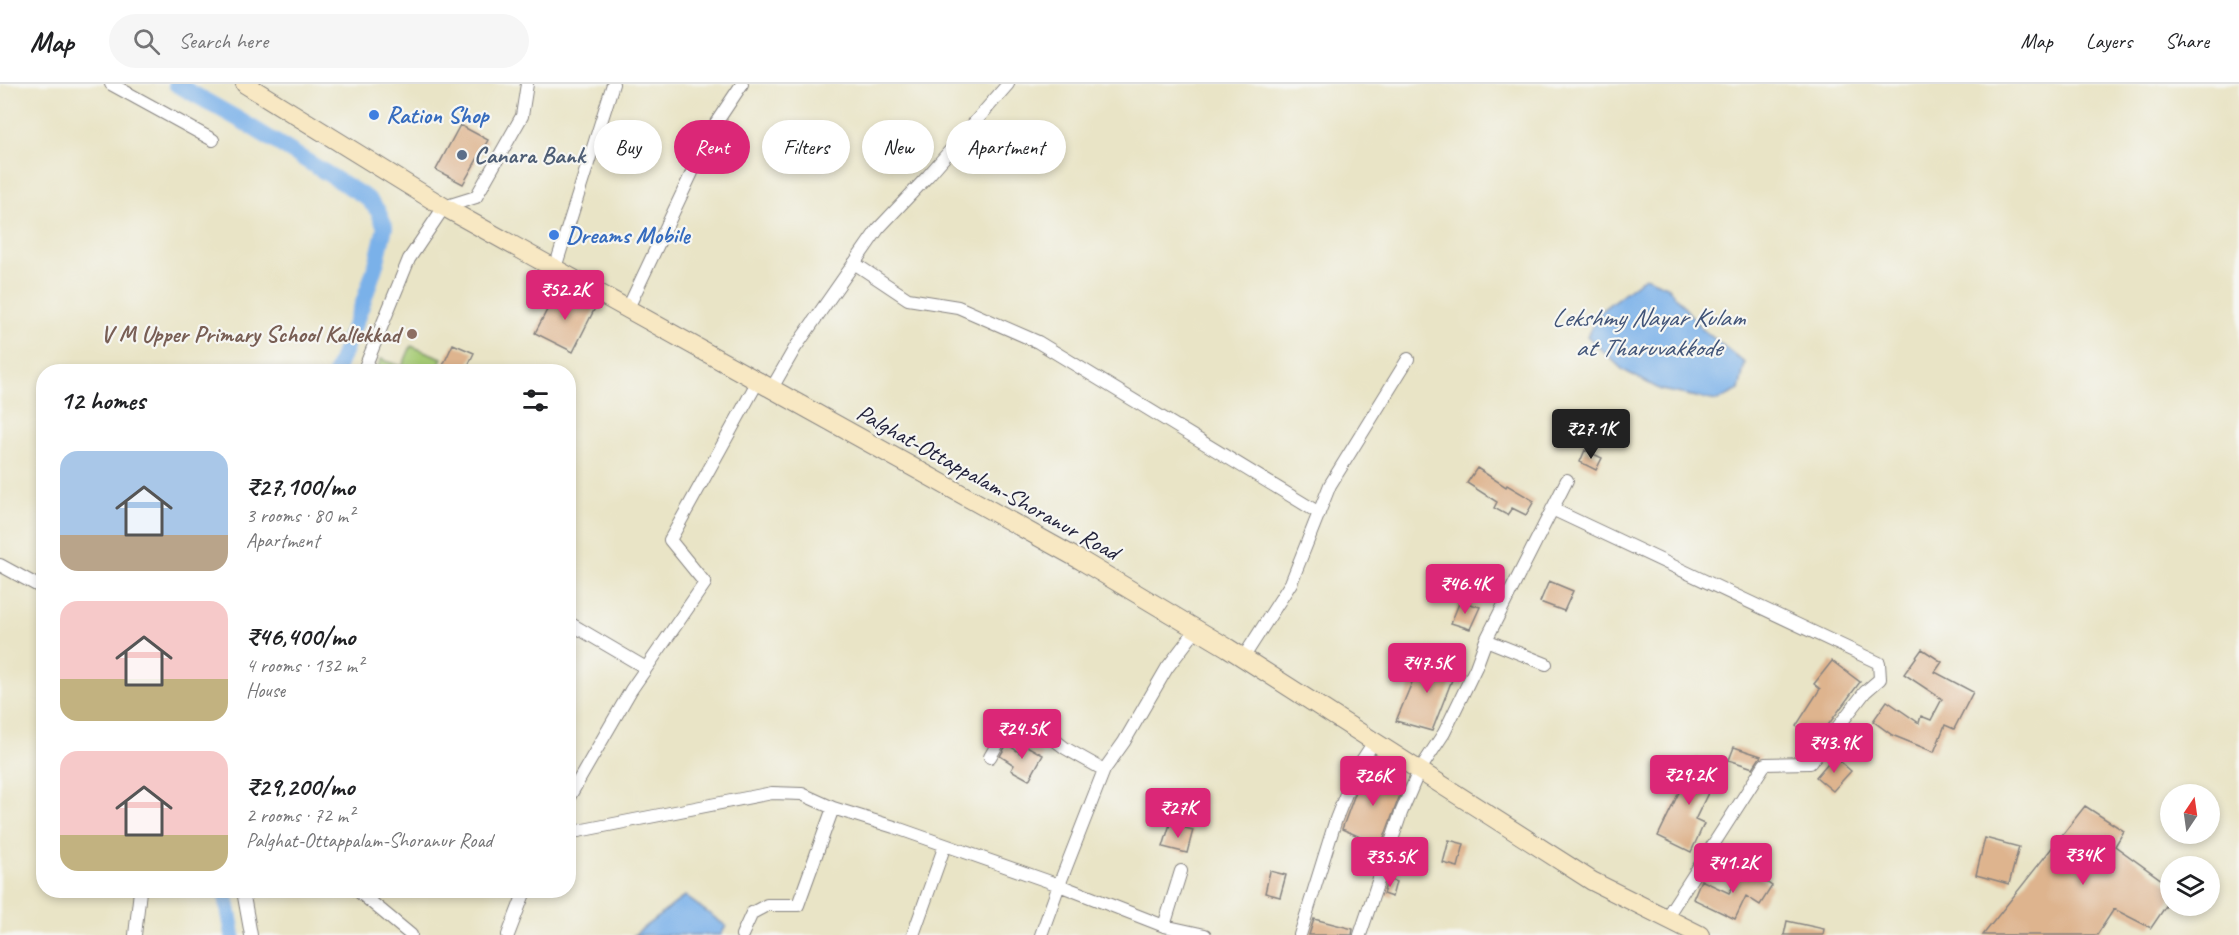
<!DOCTYPE html>
<html lang="en">
<head>
<meta charset="utf-8">
<style>
  :root { --surface:#fff; --page:#f6f6f6; --text:#202124; --muted:#757577; --line:#e0e0e0; --accent:#db2777 }
  body { margin:0; font-family:Caveat,sans-serif; background:var(--page); color:var(--text); height:100vh; display:flex; flex-direction:column; font-size:22px; white-space:nowrap }
  * { box-sizing:border-box; margin:0 }
  p { font-size:20px; color:var(--muted) }
  .icon { flex:none; width:33px; height:33px; fill:none; stroke:currentColor; stroke-width:2; stroke-linecap:round; stroke-linejoin:round }
  .map { position:relative; flex:1; overflow:hidden }
  .panel { position:absolute; left:36px; top:280px; width:540px; height:534px; display:flex; flex-direction:column; background:var(--surface); border-radius:24px; box-shadow:0 3px 9px #0003 }
  .panel>* { flex:none }
  .guide { position:absolute; left:594px; top:36px; width:570px; height:54px; display:flex; gap:12px }
  .needle { width:39px; rotate:13deg }
  .controls { position:absolute; left:2160px; top:700px; display:grid; gap:12px }
  .controls a { display:grid; place-items:center; width:60px; height:60px; border-radius:50%; background:var(--surface); box-shadow:0 3px 9px #0003; font-size:30px }
  .price { position:absolute; translate:-50% -51px; padding:0 14px; border-radius:6px; background:var(--accent); color:#fff; font-size:20px; line-height:39px; filter:drop-shadow(0 2px 3px #0008) }
  .price::after { content:''; position:absolute; left:50%; top:36px; width:18px; height:14px; margin-left:-9px; background:inherit; clip-path:polygon(0 0,100% 0,50% 100%) }
  .price.selected { background:#222; color:#fff }
  ul { padding:0; list-style:none }
  li { display:flex; align-items:center; gap:18px; height:150px; padding:0 24px }
  li span { display:grid; place-items:center; flex:none; width:168px; height:120px; border-radius:18px; color:#555 }
  li>.icon { margin-inline-start:auto }
  span .icon { width:72px; height:72px; fill:#fffc; stroke-width:1 }
  li b { font-size:26px }
  h2 { display:flex; justify-content:space-between; align-items:center; height:72px; padding:0 24px; font-size:26px }
  .chip { padding:0 21px; border-radius:27px; background:var(--surface); box-shadow:0 3px 9px #0003; font-size:21px; line-height:54px }
  .chip.selected { background:var(--accent); color:#fff }
  header { display:flex; align-items:center; gap:36px; box-sizing:border-box; height:84px; padding:0 30px; background:var(--surface); border-bottom:2px solid var(--line) }
  header strong { font-size:28px }
  nav { display:flex; gap:33px; margin-inline-start:auto; font-size:21px }
  .search { width:420px; height:54px; background:var(--page); display:flex; align-items:center; gap:15px; box-sizing:border-box; padding:0 21px; border-radius:33px; color:var(--muted); font-size:22px }
  .map>svg:first-child { display:block }
  .green { fill:#a6cb74; stroke:#647658; stroke-width:1.5 }
  .water { fill:#7ab1e9; stroke:#4e6a92; stroke-width:1.5 }
  .lines { fill:none; stroke-linecap:round; stroke-linejoin:round }
  .canal { stroke:#7ab1e9; stroke-width:16 }
  .building { fill:#deb48e }
  .street-casing { stroke:#868380; stroke-width:14 }
  .secondary-casing { stroke:#868380; stroke-width:20 }
  .street { stroke:#fff; stroke-width:12 }
  .secondary { stroke:#f8e8c3; stroke-width:18 }
  .shop-dot { fill:#3f7fe0; stroke:#f6f6f2; stroke-width:2 }
  .service-dot { fill:#5c6f8a; stroke:#f6f6f2; stroke-width:2 }
  .education-dot { fill:#8d6e63; stroke:#f6f6f2; stroke-width:2 }
  .labels { text-anchor:middle; dominant-baseline:central; stroke-width:4.5; stroke-linejoin:round; paint-order:stroke }
  .shop-label { font-size:24px; font-weight:bold; fill:#366cbe; stroke:#f6f6f2; text-anchor:start }
  .service-label { font-size:24px; font-weight:bold; fill:#4e5e75; stroke:#f6f6f2; text-anchor:start }
  .education-label { font-size:24px; font-weight:bold; fill:#785e54; stroke:#f6f6f2; text-anchor:end }
  .street-label { font-size:24px; fill:#22223b; stroke:#f6f6f2 }
  .water-label { font-size:26px; font-style:italic; fill:#415478; stroke:#f6f6f2 }
</style>
</head>
<body>
<header>
<strong>Map</strong>
<div class="search"><svg class="icon" aria-label="search" viewBox="0 0 24 24"><circle cx="10" cy="10" r="6"/><path d="M15 15l6 6"/></svg>Search here</div>
<nav><a>Map</a><a>Layers</a><a>Share</a></nav>
</header>
<div class="map">
<svg width="2239" height="851" viewBox="0 0 2239 851">
  <rect width="100%" height="100%" fill="#f6f6f2"/>
  <filter id="ink" filterUnits="userSpaceOnUse"><feTurbulence type="fractalNoise" baseFrequency=".0167" numOctaves="2"/><feDisplacementMap in="SourceGraphic" scale="12" xChannelSelector="R" yChannelSelector="G"/><feConvolveMatrix kernelMatrix="1 2 1 2 8 2 1 2 1" color-interpolation-filters="sRGB"/></filter>
  <filter id="wash" filterUnits="userSpaceOnUse"><feTurbulence type="fractalNoise" baseFrequency=".008" numOctaves="4" result="noise"/><feDisplacementMap in="SourceGraphic" scale="24" xChannelSelector="R" yChannelSelector="G"/><feGaussianBlur stdDeviation="1.35" result="paint"/><feColorMatrix in="noise" values="0 0 0 0 0 0 0 0 0 0 0 0 0 0 0 0 0 1.4 0 .05"/><feComposite in="paint" operator="in"/></filter>
  <g filter="url(#wash)">
    <rect width="100%" height="100%" fill="#e9e4c6"/>
    <path class="green" d="M411,262l31,12 -6,14h-60l5,-13 21,8z"/>
    <path class="water" d="M1645,193l22,9 35,43 43,34 -6,27 -22,11 -56,-11 -38,-20 -36,-34 15,-26z
      M685,812l41,30 -5,9h-87z"/>
    <g class="lines">
      <path class="canal" d="M176,0l64,36 127,78 11,13 7,16 -8,34 -14,42 -27,69
        M225,807l8,44"/>
    </g>
    <g id="blocks">
      <path class="building" d="M460,41l28,15 -25,44 -27,-14z
        M558,205l37,19 -22,44 -38,-19z
        M453,260l21,9 -9,19h-25z
        M1585,366l17,8 -6,12 -16,-8z
        M1477,384l29,19 1,-2 27,16 -8,14 -14,-7 -5,7 -13,-7 3,-6 -30,-19z
        M1549,497l24,10 -9,20 -24,-9z
        M1460,517l20,6 -10,22 -19,-6z
        M1922,565l20,13 -7,10 38,20 -19,37 -9,-4 -11,27 -42,-17 -19,-14 14,-20 32,22 2,-7 10,4 11,-21 -38,-25z
        M1423,572l34,11 -25,64 -36,-10z
        M1832,577l28,21 -43,58 -21,-14 24,-37 -6,-5z
        M1007,660l13,9 5,-8 18,10 -14,25 -18,-10 3,-5 -14,-9z
        M1734,663l27,9 -8,12 -24,-8z
        M1834,672l17,15 -18,20 -17,-14z
        M1696,673l24,11 -25,52 9,4 -13,28 -33,-16z
        M1367,684l37,16 -23,62 -39,-17 20,-54z
        M2085,722l39,25 -9,15 55,40v14l-19,28 -37,-19 -17,26h-114z
        M1170,740l23,6 -6,23 -24,-6z
        M1985,754l34,9 -10,37 -33,-9z
        M1449,756l15,4 -6,23 -15,-4z
        M1745,784l27,18 -12,19 -14,-9 -11,23 -42,-20 8,-19 28,13z
        M1270,787l16,4 -6,22 -15,-4z
        M1388,795l8,3 -4,15 -9,-3z
        M1314,835l39,10 -1,6h-43z
        M1787,837l37,8 -1,6h-39z"/>
    </g>
  </g>
  <g filter="url(#ink)">
    <use href="#blocks" fill-opacity="0" stroke="#868380" stroke-width="1.5"/>
    <g class="lines">
      <g class="street-casing">
        <path id="street" d="M111,0l102,56
          M854,179l54,36 50,8 80,35 281,171
          M555,184l58,-184
          M628,224l86,-182 28,-42
          M363,288l46,-113 35,-52 32,-10 46,-81 5,-32
          M772,304l23,-40 83,-119 50,-53 80,-92
          M1552,425l327,154 1,16 -15,13 -55,71 -45,1 -99,154
          M0,481l44,24
          M571,540l75,44
          M1486,556l60,24
          M1243,574l48,-75 39,-98 78,-126
          M990,673l15,-26 15,-7 24,8 21,16 39,22
          M568,715l63,-109 74,-107 -35,-43 88,-159
          M568,749l204,-40 30,1 31,14 61,19 165,58 -18,50
          M1181,787l-17,55 -105,-41 45,-115 20,-28 43,-74 29,-38
          M243,807l8,44
          M358,807l53,44
          M1164,842l41,9
          M135,851l5,-44
          M508,851l17,-44
          M742,851l10,-22 15,-8h31l35,-97
          M913,851l32,-90
          M1300,851l36,-116 19,-48 19,-29
          M1360,851l41,-122 18,-42 25,-38 32,-66 10,-27 81,-160"/>
      </g>
      <g class="secondary-casing">
        <path id="secondary" d="M245,0l199,123 638,354 146,87 364,233 108,54"/>
      </g>
      <use href="#street" class="street"/>
      <use href="#secondary" class="secondary"/>
    </g>
  </g>
  <g class="shop-dot">
    <circle cx="374" cy="31" r="6"/>
    <circle cx="554" cy="151" r="6"/>
  </g>
  <circle class="service-dot" cx="462" cy="71" r="6"/>
  <circle class="education-dot" cx="412" cy="250" r="6"/>
  <g class="labels">
    <g class="shop-label">
      <text x="386" y="31">Ration Shop</text>
      <text x="566" y="151">Dreams Mobile</text>
    </g>
    <g class="service-label">
      <text x="474" y="71">Canara Bank</text>
    </g>
    <g class="education-label">
      <text x="400" y="250">V M Upper Primary School Kallekkad</text>
    </g>
    <g class="street-label">
      <text transform="translate(988 398) rotate(29)">Palghat-Ottappalam-Shoranur Road</text>
    </g>
    <g class="water-label">
      <text x="1648" y="233">Lekshmy Nayar Kulam<tspan x="1648" dy="30">at Tharuvakkode</tspan></text>
    </g>
  </g>
</svg>
<div class="controls">
<a><svg class="needle" viewBox="-14 -14 28 28"><path d="M0-13l5 13h-10z" fill="#e53935"/><path d="M0 13l5-13h-10z" fill="#757577"/></svg></a>
<a><svg class="icon" aria-label="layers" viewBox="0 0 24 24"><path d="M12 4l9 5-9 5-9-5zM3 14l9 5 9-5"/></svg></a>
</div>
<b class="price" style="left:565px;top:237px">₹52.2K</b>
<b class="price selected" style="left:1591px;top:376px">₹27.1K</b>
<b class="price" style="left:1465px;top:531px">₹46.4K</b>
<b class="price" style="left:1427px;top:610px">₹47.5K</b>
<b class="price" style="left:1022px;top:676px">₹24.5K</b>
<b class="price" style="left:1834px;top:690px">₹43.9K</b>
<b class="price" style="left:1689px;top:722px">₹29.2K</b>
<b class="price" style="left:1373px;top:723px">₹26K</b>
<b class="price" style="left:1178px;top:755px">₹27K</b>
<b class="price" style="left:2083px;top:802px">₹34K</b>
<b class="price" style="left:1390px;top:804px">₹35.5K</b>
<b class="price" style="left:1733px;top:810px">₹41.2K</b>
<div class="guide">
<a class="chip">Buy</a>
<a class="chip selected">Rent</a>
<a class="chip">Filters</a>
<a class="chip">New</a>
<a class="chip">Apartment</a>
</div>
<section class="panel">
<h2>12 homes<svg class="icon" aria-label="filters" viewBox="0 0 24 24"><path d="M4 7h16M4 17h16"/><circle cx="9" cy="7" r="2"/><circle cx="15" cy="17" r="2"/></svg></h2>
<ul>
<li><span style="background:linear-gradient(#a9c7e8 70%,#b9a48a 0)"><svg class="icon" aria-label="home" viewBox="0 0 24 24"><path d="M3 11l9-7 9 7M6 9v11h12V9"/></svg></span><div><b>₹27,100/mo</b><p>3 rooms · 80 m²</p><p>Apartment</p></div></li>
<li><span style="background:linear-gradient(#f6c9c9 65%,#c2b280 0)"><svg class="icon" aria-label="home" viewBox="0 0 24 24"><path d="M3 11l9-7 9 7M6 9v11h12V9"/></svg></span><div><b>₹46,400/mo</b><p>4 rooms · 132 m²</p><p>House</p></div></li>
<li><span style="background:linear-gradient(#f6c9c9 70%,#c2b280 0)"><svg class="icon" aria-label="home" viewBox="0 0 24 24"><path d="M3 11l9-7 9 7M6 9v11h12V9"/></svg></span><div><b>₹29,200/mo</b><p>2 rooms · 72 m²</p><p>Palghat-Ottappalam-Shoranur Road</p></div></li>
</ul>
</section>
</div>
</body>
</html>
